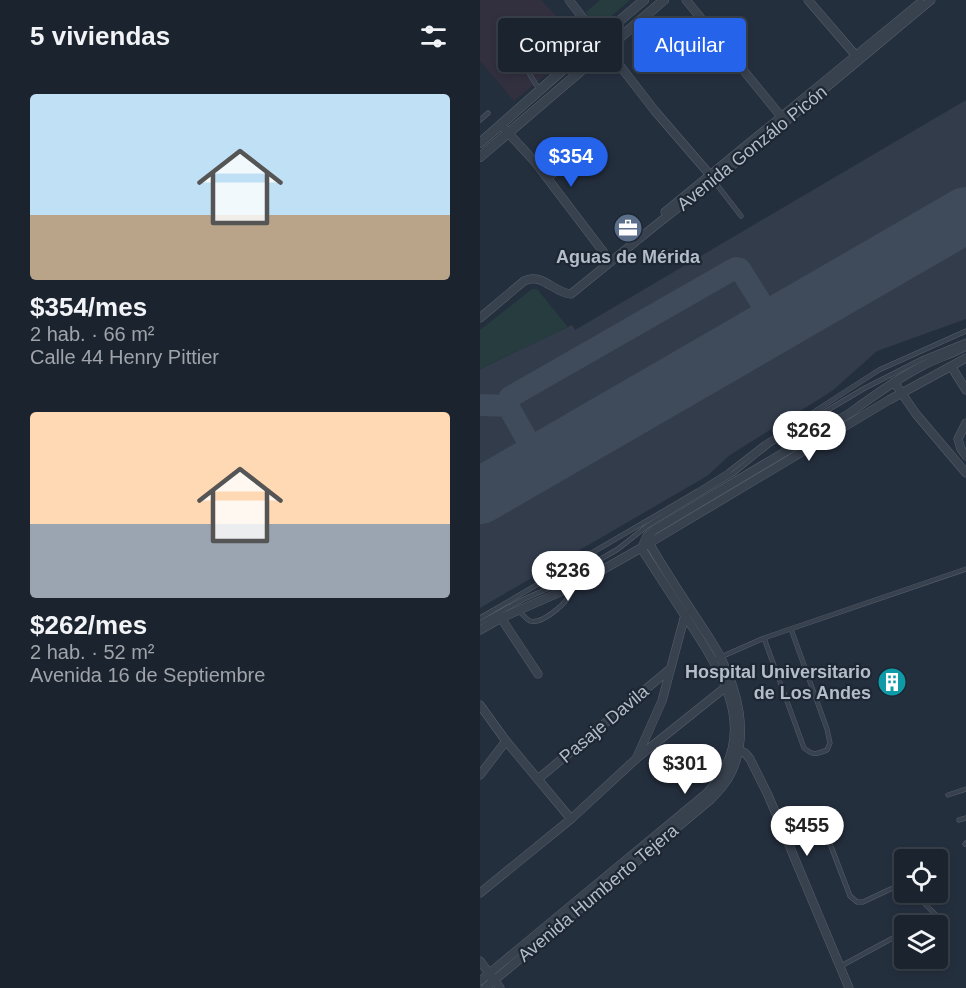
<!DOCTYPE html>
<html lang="es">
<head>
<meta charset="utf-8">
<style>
  :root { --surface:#1b232e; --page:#242b36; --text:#f1f3f6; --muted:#a0a4aa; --line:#39404a; --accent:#2563eb }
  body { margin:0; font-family:Arial,sans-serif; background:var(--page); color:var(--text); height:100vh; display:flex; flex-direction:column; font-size:22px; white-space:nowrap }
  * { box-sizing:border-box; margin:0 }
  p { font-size:20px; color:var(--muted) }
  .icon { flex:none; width:33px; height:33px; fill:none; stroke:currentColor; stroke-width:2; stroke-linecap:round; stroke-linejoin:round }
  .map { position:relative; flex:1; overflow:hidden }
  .side { display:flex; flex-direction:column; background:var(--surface); width:480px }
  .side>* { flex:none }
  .hud { position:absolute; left:18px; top:18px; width:378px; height:54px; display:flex; gap:12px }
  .controls { position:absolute; left:414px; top:849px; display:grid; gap:12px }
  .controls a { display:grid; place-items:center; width:54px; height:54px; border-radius:6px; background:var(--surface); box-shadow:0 3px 9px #0003,0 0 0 2px var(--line); font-size:30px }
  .price { position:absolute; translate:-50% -51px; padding:0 14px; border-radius:21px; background:#fff; color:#222; font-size:20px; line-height:39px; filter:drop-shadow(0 2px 3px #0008) }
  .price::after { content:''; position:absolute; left:50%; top:36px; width:18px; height:14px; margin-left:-9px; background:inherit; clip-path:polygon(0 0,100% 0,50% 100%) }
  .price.active { background:var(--accent); color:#fff }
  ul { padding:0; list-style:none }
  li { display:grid; align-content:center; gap:12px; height:318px; padding:0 30px }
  li span { display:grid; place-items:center; height:186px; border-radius:6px; color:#555 }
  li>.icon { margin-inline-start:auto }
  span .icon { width:108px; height:108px; fill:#fffc; stroke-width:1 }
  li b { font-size:26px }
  h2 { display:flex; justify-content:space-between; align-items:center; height:72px; padding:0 30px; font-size:26px }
  .tag { padding:0 21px; border-radius:6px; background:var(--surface); box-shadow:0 3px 9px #0003,0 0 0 2px var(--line); font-size:21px; line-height:54px }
  .tag.active { background:var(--accent); color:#fff }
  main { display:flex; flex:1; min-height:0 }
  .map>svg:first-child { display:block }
  .medical { fill:#32303f }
  .airport { fill:#323c4b }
  .green { fill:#263c3f }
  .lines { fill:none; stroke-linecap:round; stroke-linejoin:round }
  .taxiway { stroke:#3f4a5a; stroke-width:22 }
  .runway { stroke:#3f4a5a; stroke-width:56 }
  .service-casing { stroke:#565f6c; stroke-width:5 }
  .minor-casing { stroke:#565f6c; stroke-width:9 }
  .tertiary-casing { stroke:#565f6c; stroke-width:10 }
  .service { stroke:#38414e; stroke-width:4 }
  .minor { stroke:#38414e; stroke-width:8 }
  .tertiary { stroke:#38414e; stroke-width:9 }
  .labels { text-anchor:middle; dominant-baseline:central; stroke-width:4.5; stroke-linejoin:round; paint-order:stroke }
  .street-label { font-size:18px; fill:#b4bcc9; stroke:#1d2633 }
  .poi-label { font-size:18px; font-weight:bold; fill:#b4bcc9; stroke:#1d2633 }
</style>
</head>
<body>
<main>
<section class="side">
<h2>5 viviendas<svg class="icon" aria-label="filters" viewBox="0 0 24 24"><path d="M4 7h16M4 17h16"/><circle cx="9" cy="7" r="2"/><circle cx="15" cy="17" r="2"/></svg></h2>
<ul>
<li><span style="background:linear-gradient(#bfe0f5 65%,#b9a48a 0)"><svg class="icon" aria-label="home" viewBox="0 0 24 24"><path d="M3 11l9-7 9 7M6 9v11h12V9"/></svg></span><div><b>$354/mes</b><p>2 hab. · 66 m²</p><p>Calle 44 Henry Pittier</p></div></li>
<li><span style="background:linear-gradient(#ffd9b3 60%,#9aa5b1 0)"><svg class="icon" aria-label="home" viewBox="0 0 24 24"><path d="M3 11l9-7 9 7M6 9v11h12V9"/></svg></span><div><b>$262/mes</b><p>2 hab. · 52 m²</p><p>Avenida 16 de Septiembre</p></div></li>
</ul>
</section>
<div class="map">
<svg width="486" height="988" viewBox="0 0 486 988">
  <rect width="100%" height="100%" fill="#242f3e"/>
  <path class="medical" d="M0,0h61l42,44 -69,57 -34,-40z"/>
  <path class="airport" d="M486,100v219l-89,32 -45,40 -102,64 -23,21 -227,132v-239l92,-44 3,5z"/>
  <path class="green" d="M120,0h30l-35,30 -9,-18z
    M52,289h5l31,38 -88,42v-39z"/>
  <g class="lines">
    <path class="taxiway" d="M0,405l28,1
      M59,461l-31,-55v-5l2,-4 222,-127 4,-2 4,1 35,56"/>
    <path class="runway" d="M0,496l486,-281"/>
    <g class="service-casing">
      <path id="service" d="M59,89c-5,-8 -12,-16 -13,-26 0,-21 30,-36 47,-23 3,3 6,8 9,11
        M0,120l8,-7
        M55,162c7,-5 10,-10 19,-8l8,11 -2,5 -11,9
        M234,181l27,35
        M39,611c3,3 7,8 11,10 11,4 34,-16 39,-25v-6
        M0,618l218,-127 30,-19 36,-28 115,-74 87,-39
        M0,623l42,-23 36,-16 60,-35 29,-23 87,-53 36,-29 95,-56 57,-29 44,-18
        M284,638l40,110c9,8 13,6 23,2l3,-7 -3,-14 -36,-100
        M234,660l50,-22 202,-69
        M468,795l18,-6
        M479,820l7,-2
        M301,825l18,2 7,2 13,4 10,8 21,55 7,6h6l34,-16 7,1
        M485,844l1,-1
        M433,892l30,30
        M361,966l63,-34"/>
    </g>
    <g class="minor-casing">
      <path id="minor" d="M89,0l86,111 56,65
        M206,0l98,120
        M328,0l50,58
        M21,125l34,37 76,100
        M185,212l255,-209
        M0,318l44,-37c18,-9 30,12 47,13l85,-69 87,-68 188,-157
        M471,366l15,24
        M414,382l22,32 50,59
        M486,423l-8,16 3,10 5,7
        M162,547l5,-11 7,-6 196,-117c23,-17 47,-34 72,-47 15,-8 30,-12 44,-20
        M21,618l37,56
        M0,630l21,-12 73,-32 67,-38 248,-148 77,-42
        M0,705l26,36 65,78
        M259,750l6,3 5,6 18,36 81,193
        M157,757l25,-56 23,-86
        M0,775l26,-34
        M58,779l132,-110
        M0,893l91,-74 66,-61 90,-72
        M0,961l20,27
        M0,981l227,-188c4,-5 9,-10 12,-15 37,-54 0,-110 -30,-156 -16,-25 -32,-49 -48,-74
        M5,988l225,-188c8,-8 17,-17 22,-29 17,-37 6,-80 -12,-115 -8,-15 -18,-29 -27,-43 -15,-23 -30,-46 -44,-70"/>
    </g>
    <g class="tertiary-casing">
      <path id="tertiary" d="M0,143l103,-91 61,-52
        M0,157l184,-157"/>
    </g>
    <use href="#service" class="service"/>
    <use href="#minor" class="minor"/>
    <use href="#tertiary" class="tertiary"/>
  </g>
  <defs>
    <g id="office-disc" transform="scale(1.5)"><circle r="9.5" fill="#5c6f8a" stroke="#1d2633"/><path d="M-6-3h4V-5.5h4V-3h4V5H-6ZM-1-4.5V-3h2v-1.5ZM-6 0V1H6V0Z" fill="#fff"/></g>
    <g id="building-disc" transform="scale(1.5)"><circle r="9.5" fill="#0f9aa8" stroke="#1d2633"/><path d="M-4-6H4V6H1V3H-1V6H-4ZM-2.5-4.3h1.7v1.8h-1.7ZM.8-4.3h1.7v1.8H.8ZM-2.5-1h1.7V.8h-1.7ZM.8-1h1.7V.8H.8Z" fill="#fff"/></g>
  </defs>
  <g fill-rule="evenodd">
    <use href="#office-disc" x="148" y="228"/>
    <use href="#building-disc" x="412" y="682"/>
  </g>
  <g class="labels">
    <g class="street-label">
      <text transform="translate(272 148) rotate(-39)">Avenida Gonzálo Picón</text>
      <text transform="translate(124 724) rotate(-40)">Pasaje Davila</text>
      <text transform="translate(118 893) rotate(-40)">Avenida Humberto Tejera</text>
    </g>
    <g class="poi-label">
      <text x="148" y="257">Aguas de Mérida</text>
      <text x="391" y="672" text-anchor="end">Hospital Universitario<tspan x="391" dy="21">de Los Andes</tspan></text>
    </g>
  </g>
</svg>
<div class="controls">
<a><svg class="icon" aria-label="locate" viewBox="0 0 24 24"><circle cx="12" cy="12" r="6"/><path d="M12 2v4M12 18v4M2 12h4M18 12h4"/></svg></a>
<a><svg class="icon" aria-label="layers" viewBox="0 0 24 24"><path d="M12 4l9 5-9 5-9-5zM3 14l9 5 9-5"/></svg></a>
</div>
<b class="price active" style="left:91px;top:188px">$354</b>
<b class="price" style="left:329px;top:462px">$262</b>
<b class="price" style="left:88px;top:602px">$236</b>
<b class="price" style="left:205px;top:795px">$301</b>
<b class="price" style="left:327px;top:857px">$455</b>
<div class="hud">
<a class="tag">Comprar</a>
<a class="tag active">Alquilar</a>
</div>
</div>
</main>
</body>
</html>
